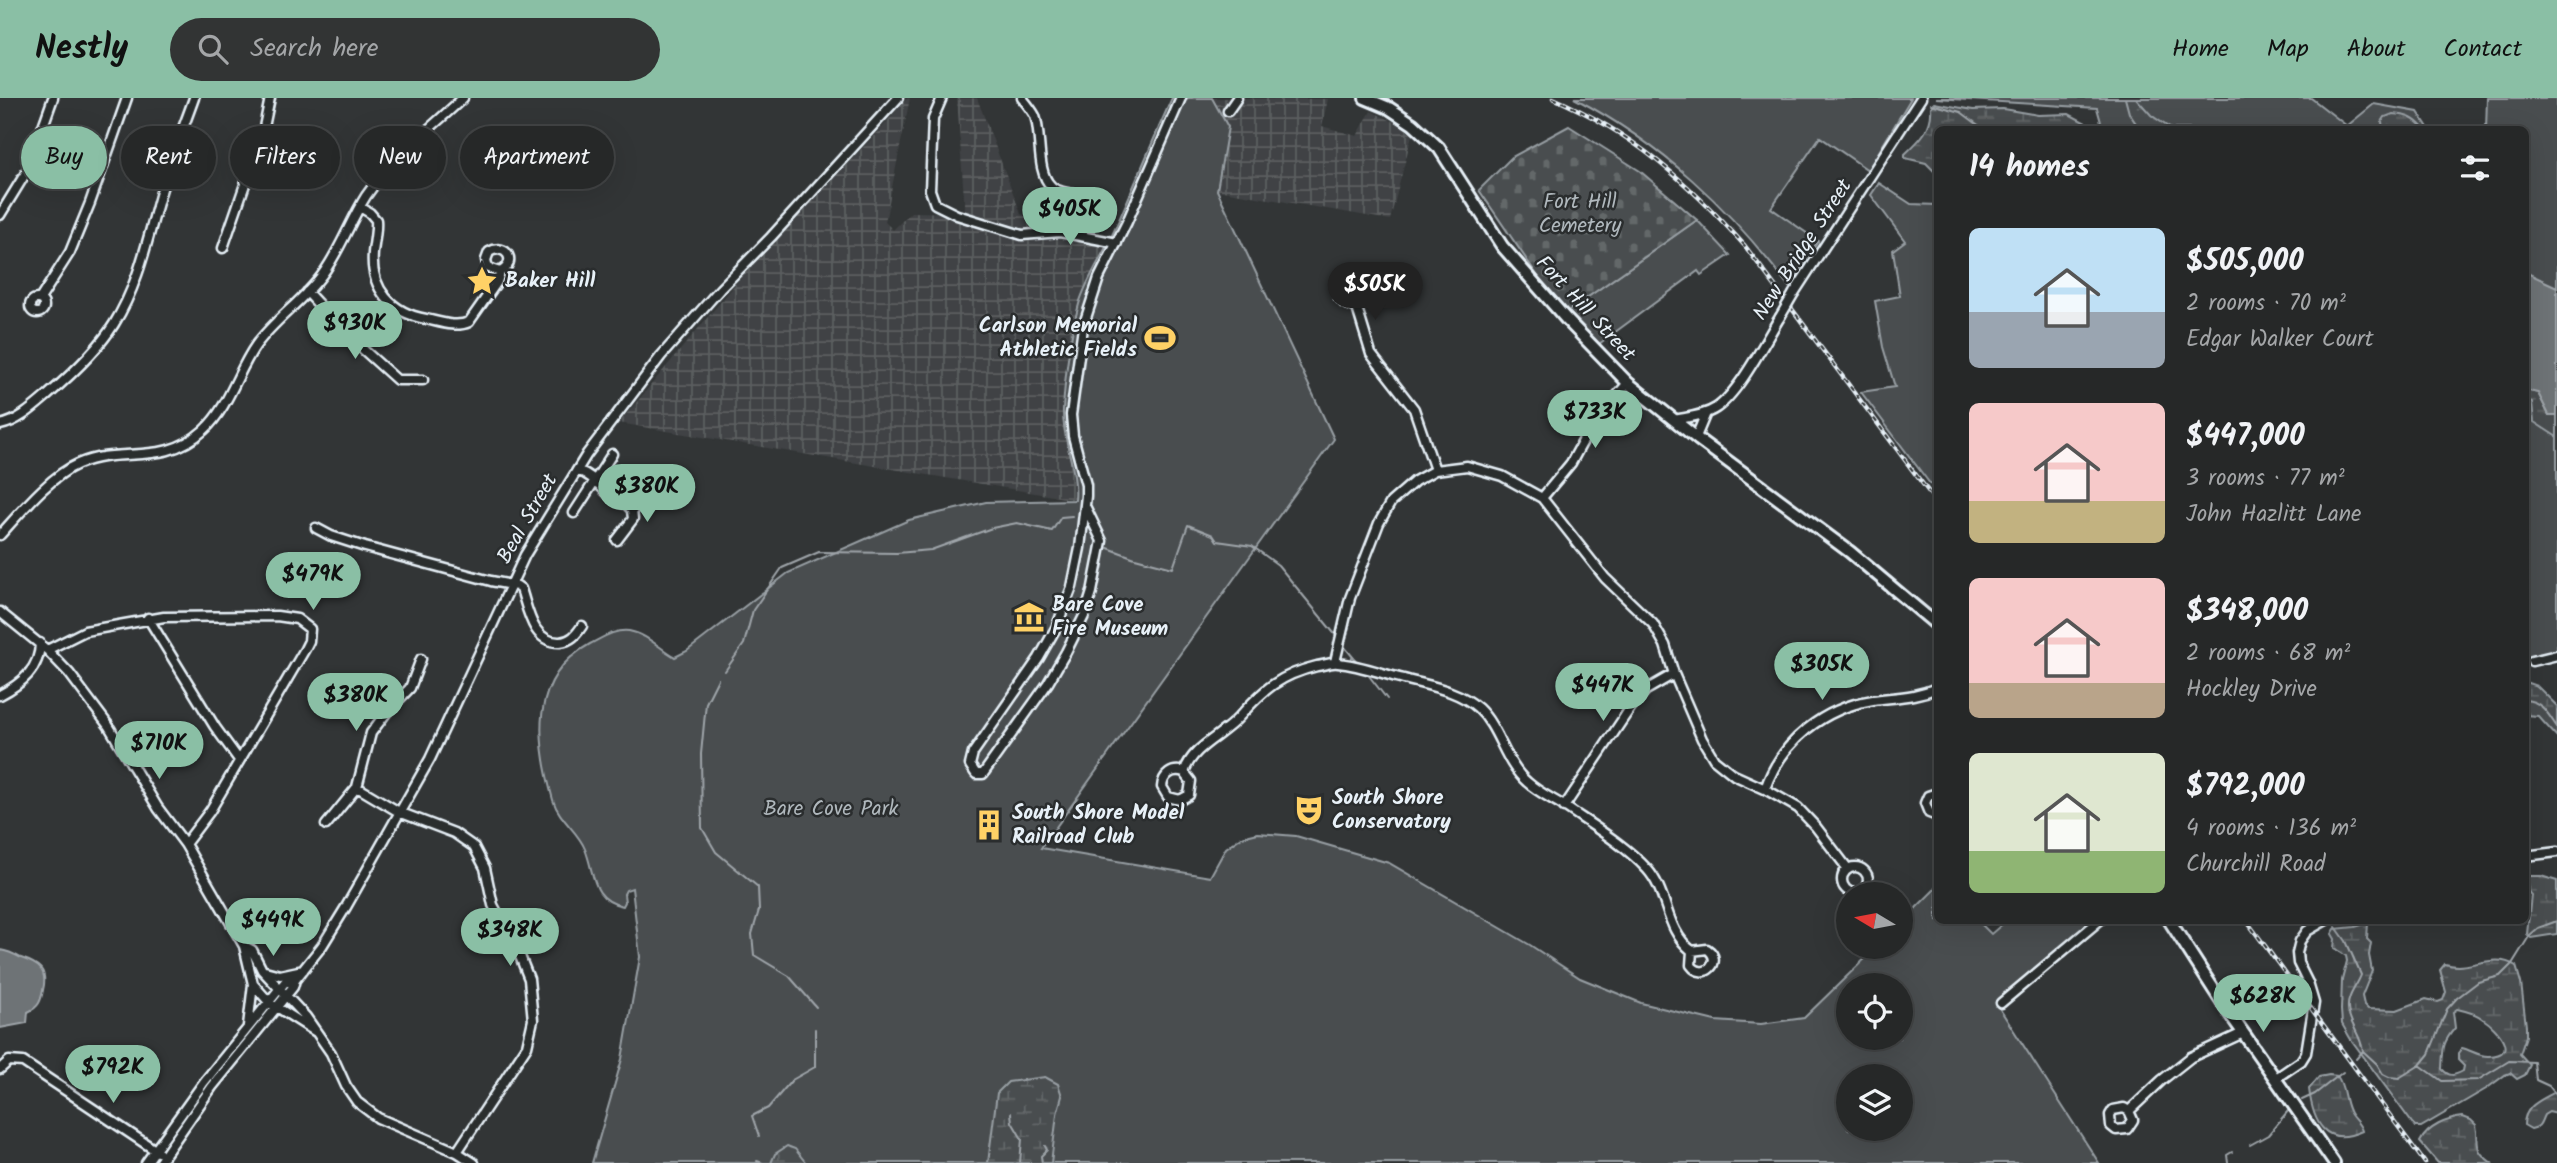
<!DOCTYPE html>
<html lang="en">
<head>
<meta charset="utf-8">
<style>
  :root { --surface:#262828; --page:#323434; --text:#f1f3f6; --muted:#a4a6a8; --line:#424445; --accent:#8abfa5 }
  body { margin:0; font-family:Kalam,sans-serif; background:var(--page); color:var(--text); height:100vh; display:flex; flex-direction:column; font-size:26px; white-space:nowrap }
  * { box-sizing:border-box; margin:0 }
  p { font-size:23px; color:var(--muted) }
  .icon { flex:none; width:38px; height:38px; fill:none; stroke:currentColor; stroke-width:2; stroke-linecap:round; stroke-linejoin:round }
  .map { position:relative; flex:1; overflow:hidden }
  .side { position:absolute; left:1934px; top:28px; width:595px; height:798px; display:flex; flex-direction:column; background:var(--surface); border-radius:10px; box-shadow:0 7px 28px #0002,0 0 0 2px var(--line) }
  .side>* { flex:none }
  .top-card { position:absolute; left:21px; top:28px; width:665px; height:63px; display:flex; gap:14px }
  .needle { width:46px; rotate:280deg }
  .controls { position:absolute; left:1836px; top:784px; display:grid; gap:14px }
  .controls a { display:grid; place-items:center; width:77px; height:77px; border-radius:50%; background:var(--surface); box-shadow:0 7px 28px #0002,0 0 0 2px var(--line); font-size:35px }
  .price { position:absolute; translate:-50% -60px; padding:0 16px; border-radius:24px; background:var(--accent); color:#111; font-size:23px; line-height:46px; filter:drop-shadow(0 2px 4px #0008) }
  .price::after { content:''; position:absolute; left:50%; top:42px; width:21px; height:16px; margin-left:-10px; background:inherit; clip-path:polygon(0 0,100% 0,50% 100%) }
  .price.active { background:#222; color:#fff }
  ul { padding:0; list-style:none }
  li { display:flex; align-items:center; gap:21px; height:175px; padding:0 35px }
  li span { display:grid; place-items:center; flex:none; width:196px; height:140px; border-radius:10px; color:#555 }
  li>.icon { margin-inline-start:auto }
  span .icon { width:84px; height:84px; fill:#fffc; stroke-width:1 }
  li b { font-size:30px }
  h2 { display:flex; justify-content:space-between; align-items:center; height:84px; padding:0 35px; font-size:30px }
  .pill { padding:0 24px; border-radius:32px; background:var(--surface); box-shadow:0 7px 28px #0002,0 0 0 2px var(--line); font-size:24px; line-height:63px }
  .pill.active { background:var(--accent); color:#111 }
  header { display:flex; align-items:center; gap:42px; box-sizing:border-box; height:98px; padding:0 35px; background:var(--accent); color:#111 }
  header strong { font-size:33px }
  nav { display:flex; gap:38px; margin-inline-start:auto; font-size:24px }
  .search { width:490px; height:63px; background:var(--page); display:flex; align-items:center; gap:18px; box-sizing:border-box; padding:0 24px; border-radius:38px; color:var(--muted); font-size:26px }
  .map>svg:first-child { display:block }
  .industrial { fill:url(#industrial-grid) }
  .green { fill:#494d4f; stroke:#989fa4; stroke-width:2; fill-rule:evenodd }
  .wetland { fill:url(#wetland-marsh); stroke:#989fa4; stroke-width:2; fill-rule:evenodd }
  .cemetery { fill:url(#cemetery-stones); stroke:#989fa4; stroke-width:2 }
  .water { fill:#6e7376; stroke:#9fa5aa; stroke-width:2 }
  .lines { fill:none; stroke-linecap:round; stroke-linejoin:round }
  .stream { stroke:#9fa5aa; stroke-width:2 }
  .minor-casing { stroke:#e8f1f8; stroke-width:13 }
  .major-casing { stroke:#e8f1f8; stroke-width:16 }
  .minor { stroke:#2a2d2e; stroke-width:8 }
  .major { stroke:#2a2d2e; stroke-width:10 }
  .rail-casing { stroke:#e8f1f8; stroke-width:4.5 }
  .rail { stroke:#2a2d2e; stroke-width:2; stroke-dasharray:5; stroke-linecap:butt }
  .minor-bridge-casing { stroke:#e8f1f8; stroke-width:13; stroke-linecap:butt }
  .minor-bridge { stroke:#2a2d2e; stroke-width:8 }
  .labels { text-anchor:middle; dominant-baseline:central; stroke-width:5; stroke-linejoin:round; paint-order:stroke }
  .park-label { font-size:21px; fill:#b0b8bd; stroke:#2a2d2e }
  .street-label { font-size:21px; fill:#e8f1f8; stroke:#2a2d2e }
  .poi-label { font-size:21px; font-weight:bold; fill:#e8f1f8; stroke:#2a2d2e; text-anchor:start }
</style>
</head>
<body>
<header>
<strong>Nestly</strong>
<div class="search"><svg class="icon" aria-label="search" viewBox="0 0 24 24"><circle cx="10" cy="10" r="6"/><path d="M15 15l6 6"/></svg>Search here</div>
<nav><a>Home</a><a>Map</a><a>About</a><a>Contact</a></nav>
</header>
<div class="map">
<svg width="2557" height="1065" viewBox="0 0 2557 1065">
  <defs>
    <pattern id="industrial-grid" width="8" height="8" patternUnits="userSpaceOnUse" patternTransform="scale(1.75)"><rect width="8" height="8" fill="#3f4244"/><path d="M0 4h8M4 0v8" fill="none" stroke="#5b5e60"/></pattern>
    <pattern id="wetland-marsh" width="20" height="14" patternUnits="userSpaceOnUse" patternTransform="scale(1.75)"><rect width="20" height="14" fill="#494d4f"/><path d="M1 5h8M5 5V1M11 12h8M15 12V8" fill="none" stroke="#636769"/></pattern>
    <pattern id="cemetery-stones" width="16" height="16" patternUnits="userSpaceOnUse" patternTransform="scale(1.75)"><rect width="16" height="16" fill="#494d4f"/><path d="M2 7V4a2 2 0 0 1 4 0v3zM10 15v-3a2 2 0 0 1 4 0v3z" fill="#636769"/></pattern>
  </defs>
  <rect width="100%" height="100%" fill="#323536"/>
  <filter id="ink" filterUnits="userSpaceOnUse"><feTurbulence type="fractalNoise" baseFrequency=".0143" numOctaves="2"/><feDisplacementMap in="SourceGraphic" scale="14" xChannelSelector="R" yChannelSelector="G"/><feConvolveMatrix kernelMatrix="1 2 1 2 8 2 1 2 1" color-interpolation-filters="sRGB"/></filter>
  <g filter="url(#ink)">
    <path class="industrial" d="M907,0h3l-25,124 8,8 18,-18 54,1 -8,-115h20l44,116 91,21 -23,44 -10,25 -9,44 -7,63 1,18 13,57 -1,14 -457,-77 145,-173 115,-119z
      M1212,0l116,1 -6,27 35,10 14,-25 30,14 11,10 -22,85 -173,-30 11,-63z"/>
    <path class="green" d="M1172,0h40l16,29 -11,63 117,249 -293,409 169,29 16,-29 16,-11 16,-4 38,3 93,27 141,82 50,33 61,25 74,18 46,3 43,-6 73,-71h23l1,-24 36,-36v33l41,1 13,13 15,-13h90l-100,82 103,160h-1507l30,-104 18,-102 -8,-69 -6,2 -2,4 1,8 -2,4c-32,-6 -28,-32 -38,-57 -7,-18 -26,-29 -32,-49 -16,-57 -25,-122 37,-156 12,-6 25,-15 39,-13 18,3 31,18 46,26l12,-6 101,-78 121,-53 77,-18 89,-2c3,-30 -13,-59 -12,-90 2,-34 7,-73 16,-106 8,-26 24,-48 35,-73 20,-44 38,-89 58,-133zM1848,887h52v53h-52zM1848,978h52v53h-52z
      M1574,0h337l-43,72 -48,-33 -49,71 47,33 -29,46c-59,-79 -127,-143 -215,-189z
      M1936,0h375l36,28 27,-22 44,8 11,17h-326l-6,-21z
      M2487,0h70v554l-32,8v-530h-39z
      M1879,85l32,21 26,1v288l-76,-101 34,-5 -12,-40 -8,-46 25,-5 -7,-46 12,-9 -34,-46z
      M1697,122l33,35 -29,20 -3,-4 -99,73 -31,-33z"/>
    <path class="wetland" d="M2125,0h11l15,17 20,14h-35l1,-4 -8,-12z
      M1934,5l39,7 30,-1 35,6 31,-1 28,15 -160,1v44l-11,-11 -21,-5v-4c15,-14 28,-26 26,-47z
      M2393,16c14,1 22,4 31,15h-41l-1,-7 3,-5z
      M2525,292l13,3 11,22h8v22l-23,-15 -2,-20 -7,-2z
      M2525,584l12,4 20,20v31l-19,-21 -13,-1z
      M2525,778h16l16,5v53l-26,4 -4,-4 4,-39 -6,-7z
      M2368,825l-1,16 4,4 -2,12 3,16 -10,25 2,9 4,4 29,1 29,-11 12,3 5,-2 3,-8 -6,-22 5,-6c24,8 48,-13 71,2l5,17 5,43v10l-6,18 10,11 -5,10 -8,4 -7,-6 -5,2 -19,14 -65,38h-6l-65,-89 -8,-14 -1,-14 1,-30 5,-19 -1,-5 -12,-8 1,-9 -3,-5 3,-5 20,-2zM2457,911c9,2 19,4 26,10 13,8 38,36 6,37 -9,1 -18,-6 -27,-8l-4,5v7l6,6 -1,5c-9,5 -14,6 -21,-2 1,-20 0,-26 13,-41l-2,-16z
      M2329,977l8,1c8,10 6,23 12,35 3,8 11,11 13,20 -37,17 -49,-9 -53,-42l10,-12z
      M1045,979l13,7 4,12 -5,18 -6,49h-63l9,-70 11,-11z
      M2557,993v23l-8,-2 -5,3c-4,8 -3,12 -13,14l-7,-4c0,-20 18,-25 33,-34z
      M2463,1019l8,3 5,5c4,20 -4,24 16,38h-54l-18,-21c8,-16 27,-23 43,-25z
      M787,1048l8,3 11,14h-35l4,-9z"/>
    <path class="cemetery" d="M1569,28l71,45 57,49 -129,91 -22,-23 -67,-98 33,-33z"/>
    <path class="water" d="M2525,174l32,15v128h-8l-11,-22 -13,-3z
      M0,852c8,1 14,4 21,8 18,6 27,12 22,32 -2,11 -4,17 -15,22l-1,11 -27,5z"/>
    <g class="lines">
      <path class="stream" d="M1931,6l30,8 24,18
        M1108,450l27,10 38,10 15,-43 25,10 4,6 35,5 26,19 60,73
        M1343,547l15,18
        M725,573l19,-27 9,-34 29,-42 37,-16 78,1 34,-3 61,-22 25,-5 35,8 9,-14 11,-1
        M1366,574l21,27
        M718,581l-12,24 -5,51 1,74 14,24 42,35 1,23 -7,24 2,21 35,21 27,31
        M2525,602c17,1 23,14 32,27
        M2336,829l10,14 15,34c-4,11 -14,21 -13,33 0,14 13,27 15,43l-7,8
        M2363,953l14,13 6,10 6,3 10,1 21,-13 9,-11 18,-45 10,-11 21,-16 22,-6 12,-12 18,-29 8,-7 19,-7
        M2420,967l22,16 36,-1 31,-19 25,1 2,18 13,6 8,10
        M2302,1002l13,-6 28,-22
        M1011,1015l1,9 10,17 -2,24
        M759,1038l-7,-20 16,-8 24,-28 23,-13v-38
        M2250,1047l18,-10 20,-24
        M757,1063l6,2
        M1042,1065l-1,-7 6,-6 -2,-4
        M2228,1065l-1,-8 5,-3"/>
      <g class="minor-casing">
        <path id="minor" d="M942,0l-9,21 -3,71 5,14 22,11 65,20 38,-3 57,11
          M1022,0c5,6 10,12 13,18 7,20 1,56 16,70 8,8 26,8 37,10
          M1228,13l9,-13
          M360,109l10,6 6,7c1,11 -2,22 -3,33 -3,36 19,60 53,66 14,3 30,9 43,3l28,-40 3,-10c18,-9 7,-30 -11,-20l-3,8 2,8 12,4
          M0,117l27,-44 26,-73
          M223,150l40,-116 7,-34
          M307,194l40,43 50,45h26
          M1794,195l127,-195
          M30 208a7 7 0 1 1 14 0a7 7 0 1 1-14 0Z
          M40,201l30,-47 20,-49 37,-105
          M1357,210l-13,-5 -6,-7 2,-14 8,-5 10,1 8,8 -1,11 -8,11 14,46 43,55 21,61
          M1674,322c14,-3 30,-4 42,-12 23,-15 49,-67 64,-91
          M0,327c18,-3 35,-19 49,-31 23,-20 49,-44 65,-70 24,-38 33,-83 45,-125 9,-34 23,-67 35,-101
          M1696,339l10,-24
          M577,372c30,10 32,45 69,32l10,-20
          M1542,400l29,-35 22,-40 35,-40
          M1086,410l16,33 -10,51 -7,22 -19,38 -18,31 -65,91h-7l-6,-9 3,-12 66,-95 17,-30 16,-41 8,-39 6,-52v-11l-13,-49 -2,-21 12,-88 16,-49 28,-56 54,-124
          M574,415l38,-59
          M316,430l15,8 34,11 126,34 26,5 4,3c7,20 11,54 39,53 11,-1 16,-7 22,-16
          M0,437c20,-22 50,-59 78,-71 44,-19 84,4 126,-34 25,-23 33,-58 52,-85 19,-26 47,-44 66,-70 18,-24 28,-54 44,-79 26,-38 64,-67 97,-98
          M617,442l16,-21 -1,-9 -4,-4
          M0,514l47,38 22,23 39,52 50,83 27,36 59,102 9,38 16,18 47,30
          M148,520l67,109 24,33
          M47,552l38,-19 79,-14 113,-1 20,3 13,10 -1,12 -4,8 -95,162 -25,33
          M2532,563l25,-6
          M1335,564l15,-64 29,-75 12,-21 24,-21 20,-11 32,-4 35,10 40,22 63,80 48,46 12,21 9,29 28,65 12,20 20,16 31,14 33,19 18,19 32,42
          M0,597c21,-11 40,-26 40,-52
          M1184,674c-12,-4 -21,3 -22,15l6,10 12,3 9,-5 2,-14 -7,-9c10,-27 37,-35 55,-55 25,-28 41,-42 78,-51 7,-1 14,-4 21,-3 22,2 45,11 66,16 25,7 54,11 74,29 22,21 26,54 49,74 12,11 26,17 40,26 26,18 58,37 80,61 22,24 17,60 45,82l15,-2c18,12 -4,33 -16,16l1,-14
          M357,689l42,25 55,21 20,14 11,21 8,37 25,46 11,28 4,41 -6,26 -70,106
          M1765,691c17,-49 59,-81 108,-89 23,-3 43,-3 64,-12
          M1937,695l-9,3 -3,7 4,10 8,3
          M1564,709l67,-100 15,-17 28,-16
          M326,727l31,-38 14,-54 15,-20 24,-25 11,-29
          M2525,758l32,-4
          M1842 782a13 13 0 1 1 26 0a13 13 0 1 1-26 0Z
          M244,848l8,4 10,20 44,47 25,36 15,33 11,16 21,16 79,34 17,11
          M265,873l15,4 23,-5
          M2001,905l99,-83
          M248,928l5,-42
          M0,971l9,-8 14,1 135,90
          M2276,980l25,-17 5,-8 8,-50 -6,-20 -10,-20 -1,-10 3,-12 7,-10 19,-11
          M2129,1013l4,9 -6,9 -11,1 -5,-4 -1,-11 3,-5 11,-2 5,3 33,-31 29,-23 52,-24
          M146,1065l58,-81 81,-100 10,-2
          M159,1065l53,-76 81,-100 2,-7 27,-34 24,-39 84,-148 95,-204 62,-101 74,-98 59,-67 51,-52 127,-139"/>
      </g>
      <g class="major-casing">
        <path id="major" d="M1365,0l24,10 24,16 26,24 63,98 64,73 62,64 71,57 151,112 87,73
          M2169,822l54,84 111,159"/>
      </g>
      <use href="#minor" class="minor"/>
      <use href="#major" class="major"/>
      <g class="rail-casing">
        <path id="rail" d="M1553,0c79,34 135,84 192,148l192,257
          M2246,822l179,243"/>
      </g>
      <use href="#rail" class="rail"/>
      <g class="minor-bridge-casing">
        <path id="minor-bridge" d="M1780,219l14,-24"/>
      </g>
      <use href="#minor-bridge" class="minor-bridge"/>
    </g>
  </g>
  <defs>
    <g id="sight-bare" transform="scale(2.415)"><path d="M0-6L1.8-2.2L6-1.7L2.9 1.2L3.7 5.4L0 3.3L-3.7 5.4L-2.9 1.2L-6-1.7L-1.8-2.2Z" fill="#ffd166" stroke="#2a2d2e" stroke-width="2.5" paint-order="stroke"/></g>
    <g id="stadium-bare" transform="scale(2.415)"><path d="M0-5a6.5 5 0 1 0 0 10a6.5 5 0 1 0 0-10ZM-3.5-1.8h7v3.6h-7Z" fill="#ffd166" stroke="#2a2d2e" stroke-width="2.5" paint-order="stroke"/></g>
    <g id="museum-bare" transform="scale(2.415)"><path d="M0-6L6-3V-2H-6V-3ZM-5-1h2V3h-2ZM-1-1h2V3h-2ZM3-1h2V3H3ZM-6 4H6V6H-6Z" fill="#ffd166" stroke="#2a2d2e" stroke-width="2.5" paint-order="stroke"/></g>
    <g id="theatre-bare" transform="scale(2.415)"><path d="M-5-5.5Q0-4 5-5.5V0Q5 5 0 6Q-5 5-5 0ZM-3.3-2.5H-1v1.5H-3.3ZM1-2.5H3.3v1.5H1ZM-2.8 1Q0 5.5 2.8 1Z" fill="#ffd166" stroke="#2a2d2e" stroke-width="2.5" paint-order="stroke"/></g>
    <g id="building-bare" transform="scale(2.415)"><path d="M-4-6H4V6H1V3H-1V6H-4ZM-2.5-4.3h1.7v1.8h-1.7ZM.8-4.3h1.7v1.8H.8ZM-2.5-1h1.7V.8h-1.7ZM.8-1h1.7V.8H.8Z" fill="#ffd166" stroke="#2a2d2e" stroke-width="2.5" paint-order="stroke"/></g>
  </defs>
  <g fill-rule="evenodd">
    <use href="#sight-bare" x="482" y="183"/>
    <use href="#stadium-bare" x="1160" y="240"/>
    <use href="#museum-bare" x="1029" y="519"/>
    <use href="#theatre-bare" x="1309" y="712"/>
    <use href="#building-bare" x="989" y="727"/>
  </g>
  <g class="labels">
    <g class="park-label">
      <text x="1580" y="104">Fort Hill<tspan x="1580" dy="24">Cemetery</tspan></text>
      <text x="831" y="711">Bare Cove Park</text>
    </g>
    <g class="street-label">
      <text transform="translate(1803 152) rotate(-57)">New Bridge Street</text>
      <text transform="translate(1585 211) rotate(47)">Fort Hill Street</text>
      <text transform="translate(528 421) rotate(-60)">Beal Street</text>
    </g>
    <g class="poi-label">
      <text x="505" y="183">Baker Hill</text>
      <text x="1137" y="228" text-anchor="end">Carlson Memorial<tspan x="1137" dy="24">Athletic Fields</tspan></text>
      <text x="1052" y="507">Bare Cove<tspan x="1052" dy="24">Fire Museum</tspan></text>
      <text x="1332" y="700">South Shore<tspan x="1332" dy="24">Conservatory</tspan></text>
      <text x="1012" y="715">South Shore Model<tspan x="1012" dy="24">Railroad Club</tspan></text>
    </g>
  </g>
</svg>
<div class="controls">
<a><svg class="needle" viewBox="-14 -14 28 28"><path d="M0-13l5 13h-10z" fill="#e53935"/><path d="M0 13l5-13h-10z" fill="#a4a6a8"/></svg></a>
<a><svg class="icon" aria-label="locate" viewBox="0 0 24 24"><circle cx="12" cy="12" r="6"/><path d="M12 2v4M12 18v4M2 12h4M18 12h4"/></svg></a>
<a><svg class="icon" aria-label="layers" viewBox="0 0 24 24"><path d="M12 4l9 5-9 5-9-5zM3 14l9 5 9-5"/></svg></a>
</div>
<b class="price" style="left:1070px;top:149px">$405K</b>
<b class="price active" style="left:1375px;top:224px">$505K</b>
<b class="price" style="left:355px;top:263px">$930K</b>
<b class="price" style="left:1595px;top:352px">$733K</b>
<b class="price" style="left:647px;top:426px">$380K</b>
<b class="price" style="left:313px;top:514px">$479K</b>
<b class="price" style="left:1822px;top:604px">$305K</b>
<b class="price" style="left:1603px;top:625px">$447K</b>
<b class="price" style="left:356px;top:635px">$380K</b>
<b class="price" style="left:159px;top:683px">$710K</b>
<b class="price" style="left:273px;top:860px">$449K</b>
<b class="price" style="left:510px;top:870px">$348K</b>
<b class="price" style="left:2263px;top:936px">$628K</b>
<b class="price" style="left:113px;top:1007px">$792K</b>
<div class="top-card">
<a class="pill active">Buy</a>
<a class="pill">Rent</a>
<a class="pill">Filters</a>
<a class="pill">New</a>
<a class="pill">Apartment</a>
</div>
<section class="side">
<h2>14 homes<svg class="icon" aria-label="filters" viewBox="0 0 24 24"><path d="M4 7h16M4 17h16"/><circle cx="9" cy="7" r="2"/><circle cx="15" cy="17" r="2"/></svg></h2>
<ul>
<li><span style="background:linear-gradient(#bfe0f5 60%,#9aa5b1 0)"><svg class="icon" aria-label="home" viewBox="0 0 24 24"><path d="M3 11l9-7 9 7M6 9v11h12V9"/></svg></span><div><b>$505,000</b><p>2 rooms · 70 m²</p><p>Edgar Walker Court</p></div></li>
<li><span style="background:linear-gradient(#f6c9c9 70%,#c2b280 0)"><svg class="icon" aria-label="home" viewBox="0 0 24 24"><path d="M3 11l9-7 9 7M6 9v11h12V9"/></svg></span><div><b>$447,000</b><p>3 rooms · 77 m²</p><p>John Hazlitt Lane</p></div></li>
<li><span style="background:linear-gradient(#f6c9c9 75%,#b9a48a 0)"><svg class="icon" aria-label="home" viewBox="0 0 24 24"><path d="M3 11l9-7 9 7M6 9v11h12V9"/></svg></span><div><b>$348,000</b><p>2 rooms · 68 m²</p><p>Hockley Drive</p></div></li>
<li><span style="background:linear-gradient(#dfe7d0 70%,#8fb573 0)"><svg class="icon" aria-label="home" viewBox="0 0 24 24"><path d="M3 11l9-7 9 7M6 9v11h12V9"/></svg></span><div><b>$792,000</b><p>4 rooms · 136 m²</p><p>Churchill Road</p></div></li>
</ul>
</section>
</div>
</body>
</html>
